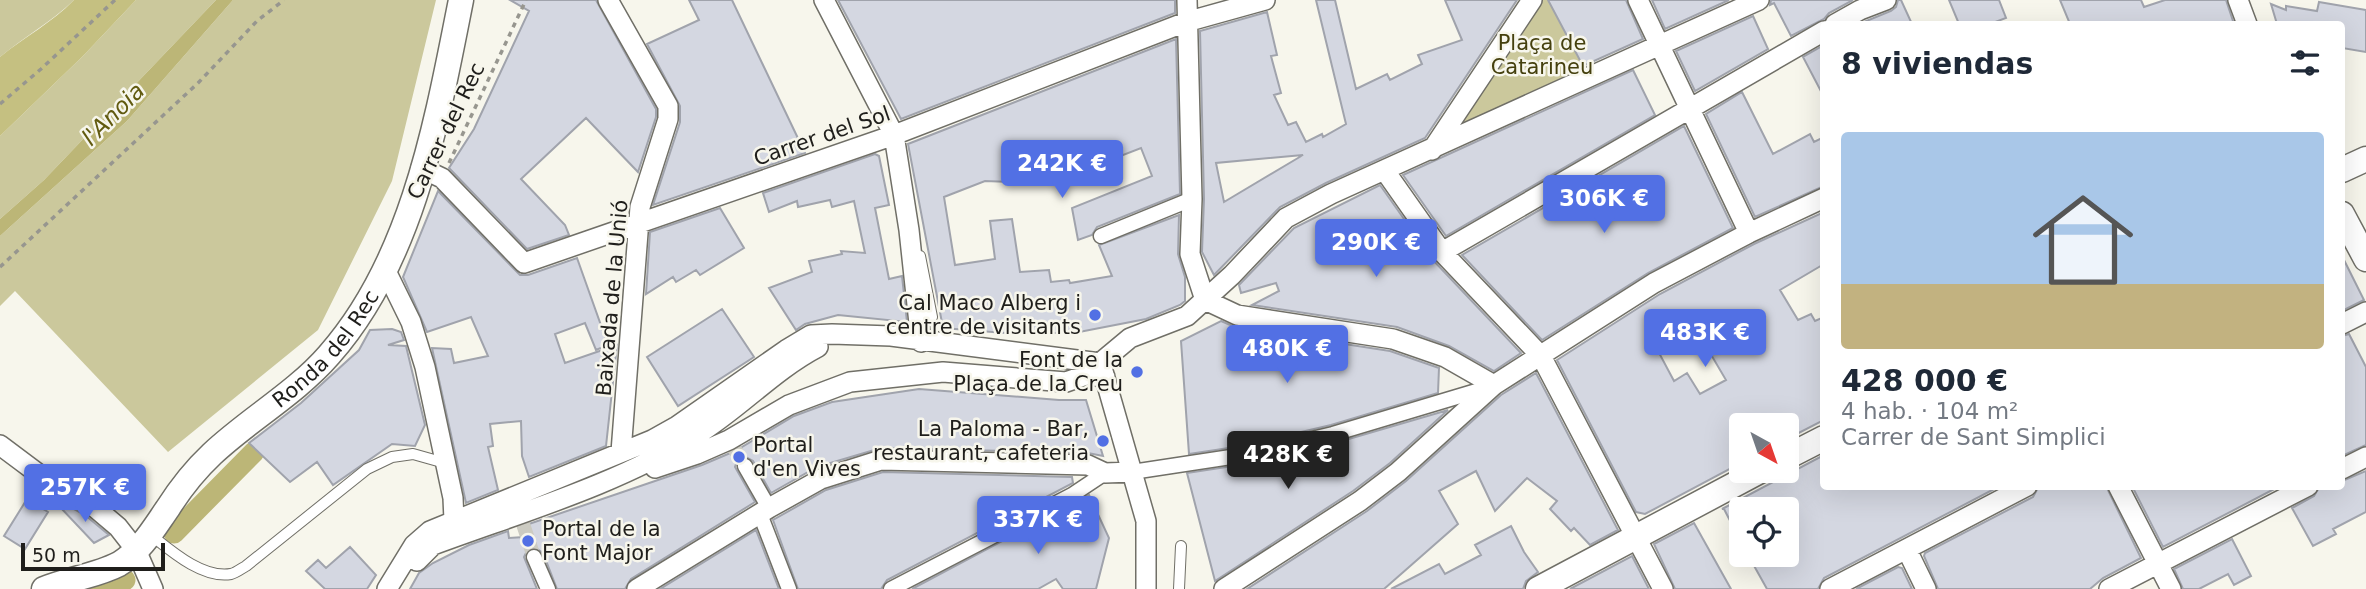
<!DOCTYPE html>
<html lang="es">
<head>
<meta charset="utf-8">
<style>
  :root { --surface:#fff; --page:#f2f2f3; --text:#1f2937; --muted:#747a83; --accent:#5270e4 }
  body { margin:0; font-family:"DejaVu Sans",sans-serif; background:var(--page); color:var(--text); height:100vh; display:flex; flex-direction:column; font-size:26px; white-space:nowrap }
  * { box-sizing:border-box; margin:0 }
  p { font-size:23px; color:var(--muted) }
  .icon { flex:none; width:38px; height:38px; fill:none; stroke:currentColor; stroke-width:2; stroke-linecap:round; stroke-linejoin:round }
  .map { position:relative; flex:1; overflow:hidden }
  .side { position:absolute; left:1820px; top:21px; width:525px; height:469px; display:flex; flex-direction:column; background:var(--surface); border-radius:7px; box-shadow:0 7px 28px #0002 }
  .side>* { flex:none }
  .needle { width:46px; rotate:140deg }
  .tools { position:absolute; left:1729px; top:413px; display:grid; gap:14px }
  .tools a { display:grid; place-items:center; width:70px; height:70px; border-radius:7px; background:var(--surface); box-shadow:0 7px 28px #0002; font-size:35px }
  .scale { position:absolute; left:21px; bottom:18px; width:144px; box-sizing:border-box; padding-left:7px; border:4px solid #1f1e1b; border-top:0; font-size:19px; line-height:24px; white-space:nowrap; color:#1f1e1b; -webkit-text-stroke:5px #f7f6ec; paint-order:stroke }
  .price { position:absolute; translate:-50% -60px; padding:0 16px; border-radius:7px; background:var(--accent); color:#fff; font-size:23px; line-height:46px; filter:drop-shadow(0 2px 4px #0008) }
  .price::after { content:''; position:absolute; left:50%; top:42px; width:21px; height:16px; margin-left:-10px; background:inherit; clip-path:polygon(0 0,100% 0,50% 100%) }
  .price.active { background:#222; color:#fff }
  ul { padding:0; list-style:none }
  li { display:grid; align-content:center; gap:14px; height:371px; padding:0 21px }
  li span { display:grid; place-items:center; height:217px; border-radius:7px; color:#555 }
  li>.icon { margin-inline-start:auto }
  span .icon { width:126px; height:126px; fill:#fffc; stroke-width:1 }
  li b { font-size:30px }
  h2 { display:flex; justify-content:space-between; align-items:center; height:84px; padding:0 21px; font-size:30px }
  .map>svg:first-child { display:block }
  .green { fill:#cbc89c }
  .forest { fill:#c5c081 }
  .water { fill:#bcb677 }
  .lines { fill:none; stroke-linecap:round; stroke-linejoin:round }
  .canal { stroke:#bcb677; stroke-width:21 }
  .building { fill:#d4d7e1; stroke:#a0a3ac; stroke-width:2; fill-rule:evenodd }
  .pedestrian-tunnel { stroke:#cccbc2; stroke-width:14; stroke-dasharray:14 7; stroke-linecap:butt }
  .service-casing { stroke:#706f67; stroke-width:12 }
  .pedestrian-casing { stroke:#706f67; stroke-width:17 }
  .minor-casing { stroke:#706f67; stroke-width:22 }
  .tertiary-casing { stroke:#706f67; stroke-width:27 }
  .path { stroke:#97968f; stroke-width:3.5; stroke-dasharray:5 5; stroke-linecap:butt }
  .service { stroke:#fff; stroke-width:10 }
  .pedestrian { stroke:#fff; stroke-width:14 }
  .minor { stroke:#fff; stroke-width:19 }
  .tertiary { stroke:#fff; stroke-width:24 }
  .poi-dot { fill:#5270e4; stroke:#f7f6ec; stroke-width:2.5 }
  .labels { text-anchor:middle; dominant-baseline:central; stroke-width:5; stroke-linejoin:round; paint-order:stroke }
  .park-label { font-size:21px; fill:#45400e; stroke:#f7f6ec }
  .street-label { font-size:21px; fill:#1f1e1b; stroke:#f7f6ec }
  .poi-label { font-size:21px; fill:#1f1e1b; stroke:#f7f6ec; text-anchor:end }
  .water-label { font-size:23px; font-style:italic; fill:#615a0f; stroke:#f7f6ec }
</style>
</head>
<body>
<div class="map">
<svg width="2366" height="589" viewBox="0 0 2366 589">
  <rect width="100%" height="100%" fill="#f7f6ec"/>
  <path class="green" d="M0,0h74c-23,22 -50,37 -74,57z
    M136,0h80l-172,180 -44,39v-83l83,-80z
    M233,0h203l-44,181 -74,149 -150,122 -153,-161 -15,15v-70l127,-115z
    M1541,0h7l37,70 -118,57 -6,-11z"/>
  <path class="forest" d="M74,0h62l-53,56 -83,80v-79c24,-20 52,-34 74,-57z"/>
  <path class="water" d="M216,0h17l-106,121 -127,115v-17l44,-39z"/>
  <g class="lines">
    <path class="canal" d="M174,533l80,-81
      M98,589l27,-9"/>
  </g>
  <path class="building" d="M510,0h86l60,109v8l-18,55 -52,-54 -65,61 44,46 4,10 -42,14 -78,-81 25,-39 55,-118z
    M689,0h43l73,153 -152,52 27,-83v-16l-33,-62 52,-24z
    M838,0h337v13l-274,106z
    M1316,0h19l21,89 31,-15 3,6 32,-16 -4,-9 44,-15 -17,-40h72l-92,138 -99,45 -46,24 -66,68 -12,-23 2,-53 -4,-168 67,-19 10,43 -6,1 10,37 -7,2 14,30 8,-3 10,20 16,-8 1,3 23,-13zM1303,155l-79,47 -8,-39z
    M1548,0h78l17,39 -60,27z
    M1652,0h77l-64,29z
    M1771,0h82l-24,13 -5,6 -33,17 -17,-33 -4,2z
    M1898,0h3l11,24h-53l32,-13 5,-4z
    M1949,0h50l7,18 -16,6h-31z
    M2060,0h81l3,7 21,-7h61l8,24h-164z
    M2319,2l47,8v42l-24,-4v-24h-65l-6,-20 15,6v-4l31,5z
    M1753,16l15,33 -73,42 -19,-40z
    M1176,39l4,155 -83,33 -5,8 -14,5 -6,-32 80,-32 -11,-28 -72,28 -1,-4 -26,11 -57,-2 -41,16 11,68 40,-6 -5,-38 22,-2 8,53 29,-2 2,12 18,-2 1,3 42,-7 -13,-31 80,-30 -1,39 7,23v24l-5,4 -34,14 -72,14h-69l-62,-5 -35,-184z
    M1824,45v52l-21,-40z
    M1633,70l22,45 -209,121 -43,-61z
    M1742,92l31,62 37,-20 4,8 10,-5v49l-69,31 -49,-103z
    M1684,126l49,102 -85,45 -106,67 -80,-85z
    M875,154l4,2 10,49 -14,3 14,71 13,-3 5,46 -69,-7 -33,9 -9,6 -27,-42 43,-16 -3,-11 33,-7 -1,-3 24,2 -11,-52 -22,6 -2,-7 -32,7 -1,-6 -28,11 -6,-19z
    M1380,185l53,75 88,93 -27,18 -45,-25 -52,-19 -145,-22 27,-14 -3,-8 -35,10 -2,-8 55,-57z
    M438,191l82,84h8l49,-17 31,87 -12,5 -11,-27 -30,11 10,29 52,-18 -11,101 -77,31 -7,-21 -1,-35 -31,3 3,22 -5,1 10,43 -32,13 -34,-155 19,1 3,14 34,-7 -17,-39 -44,15 -24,-55z
    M720,208l24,40 -44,27 -4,-5 -20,12 -3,-5 -27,17 4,-62z
    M1824,212v52l-44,26 18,30 13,-6 4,7 9,-4v103l-37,19v-14h-46v38l-96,51 -9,-2 -79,-152 103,-66 94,-50zM1696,329l30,51 -26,14 -13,-21 -13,8 -16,-30z
    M2342,256l22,44 -22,11z
    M722,309l32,48 -76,49 -31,-49z
    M1221,321l14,6 155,24 49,17 -1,25 -107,32 -89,21 -53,8 -8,-113z
    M392,329l9,3 3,8 -16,5 18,1 19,79 -10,21 -23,-2 -59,41 -16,-23 -27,20 -41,-39 52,-40 58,-53 11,-20z
    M2349,334l17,33v78l-24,11v-120z
    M1536,373l82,157 -28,15 -16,-17 -3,3 -21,-22 7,-8 -30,-23 -32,33 -19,-40 -37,20 19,33 -74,65h-137l120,-78 39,-30 95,-86z
    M919,389l140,11h27l17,56 -15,-3 -207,-5 -64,19 -46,26 -18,-32 -9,-5 -7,5 -2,6 20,35 -124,77 -6,10h-68l-14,-36 -9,-6 -7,4 -3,6 13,32h-127l9,-16 14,-10 36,-18 39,-14 1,7 15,-1 -1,-11 179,-61 33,-14 59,-35 38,-14z
    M1448,410l-58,53 -37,28 -138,90 -28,-108 59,-9 89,-21z
    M1824,455v31h176l-176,92 -6,11h-51l-19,-34h39v-46h-46v33l-17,-33h-2z
    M2366,471v41l-33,17 3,5 -23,12 -21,-38 22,-12 6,-10h22v-5z
    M883,472l189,5 1,6 -186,97 -6,9h-83l-25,-69 53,-30z
    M2039,486h67l35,72 -38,20 -13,11h-152l-14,-33 1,-3 108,-56z
    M2132,486h148l-117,61z
    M1089,495l20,43 -13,51h-33l-7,-10 -18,10h-126z
    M27,499l21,13 -23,37 -21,-13z
    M63,503l22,12 24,20 -15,8 -34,-36z
    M1694,523l37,66h-56l-21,-45z
    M1511,526l13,26 14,20 -12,9 -3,8h-132l48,-25 6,10 36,-19 -6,-10z
    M756,530l23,59h-119z
    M2232,539l19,37 -17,9 -6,-11 -29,15h-16l-9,-20z
    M350,547l26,28 -9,14h-42l-19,-18 12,-11 8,8z
    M1632,556l17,33h-79z
    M1898,567l4,1 10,21h-56z"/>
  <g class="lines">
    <path class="pedestrian-tunnel" d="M734,448l11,18
      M523,524l11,33"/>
    <g class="service-casing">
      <path id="service" d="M920,256l12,61
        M151,535c20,16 52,44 80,39 5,-1 11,-6 15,-8l121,-97 25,-12 21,-3 32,9
        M1179,589l2,-43"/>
    </g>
    <g class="pedestrian-casing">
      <path id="pedestrian" d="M1101,236l91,-37
        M745,466l24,42
        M1132,472l112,-17 89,-21 157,-47
        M760,514l29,75
        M534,557l14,32
        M891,589l181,-94 33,-22"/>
    </g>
    <g class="minor-casing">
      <path id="minor" d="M608,0l60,106v13l-28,88 -19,245
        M824,0l70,135 15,95 12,112
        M1187,0l5,199 -2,55 15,46 32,15 156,24 52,18 49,28
        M1638,0l111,233
        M2238,0l9,24
        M1835,24l25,-14 26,-10
        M1432,150l100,-150
        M421,168l21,10 82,85 370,-128 292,-113 79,-22
        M1385,171l57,81 99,104 122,233
        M1442,252l382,-221
        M385,269l26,53 14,45 28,131 1,22
        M2342,324l24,-12
        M1100,363l30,-25 57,-22 45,-41 54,-57 45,-24 428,-194
        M1101,364l45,157v68
        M0,445l44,33 48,27 26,22 18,23 17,39
        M655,468l42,-14 32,-14 60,-35 61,-23 93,-10 123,10 20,-7 19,2
        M2342,469l24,-12
        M2118,486l53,103
        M1907,550l19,39
        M417,561l16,-16c89,-33 184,-60 265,-111 42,-26 76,-64 120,-87
        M387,589l27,-44 16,-14 222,-91 25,-14 109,-76 25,-15 21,-1 59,2 209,27
        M637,589l132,-81 52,-29 60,-19 207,5 17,8 27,-1
        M1224,589l136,-88 38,-29 96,-87 160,-102 95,-50 75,-35
        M1830,589l197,-103
        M2109,589l199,-103"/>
    </g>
    <g class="tertiary-casing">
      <g id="tertiary">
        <path d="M2342,170l24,-11"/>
        <path d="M2342,214l24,45"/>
        <path d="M1787,457l37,-19"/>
        <path id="s1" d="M44,589c24,-10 52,-13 75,-25 22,-13 35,-36 49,-56 12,-19 27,-38 44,-54 36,-34 84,-61 117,-99 84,-95 108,-234 132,-355"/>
        <path d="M1538,589l222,-118"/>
      </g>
    </g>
    <path class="path" d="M0,104l41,-35 74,-69
      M449,163l77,-163
      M0,267l198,-184 59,-62 27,-21"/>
    <use href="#service" class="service"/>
    <use href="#pedestrian" class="pedestrian"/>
    <use href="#minor" class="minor"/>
    <use href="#tertiary" class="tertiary"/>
  </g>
  <g class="poi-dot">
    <circle cx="1095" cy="315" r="7"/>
    <circle cx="1137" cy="372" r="7"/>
    <circle cx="1103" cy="441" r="7"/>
    <circle cx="739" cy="457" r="7"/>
    <circle cx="528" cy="541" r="7"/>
  </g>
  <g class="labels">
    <g class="park-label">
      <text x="1542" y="43">Plaça de<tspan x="1542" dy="24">Catarineu</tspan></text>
    </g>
    <g class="street-label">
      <text transform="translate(446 131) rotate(-64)">Carrer del Rec</text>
      <text transform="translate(822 136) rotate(-19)">Carrer del Sol</text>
      <text transform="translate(612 298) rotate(-85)">Baixada de la Unió</text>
      <text stroke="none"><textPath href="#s1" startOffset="380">Ronda del Rec</textPath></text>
    </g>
    <g class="poi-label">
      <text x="1081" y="303">Cal Maco Alberg i<tspan x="1081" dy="24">centre de visitants</tspan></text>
      <text x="1123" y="360">Font de la<tspan x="1123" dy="24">Plaça de la Creu</tspan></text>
      <text x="1089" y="429">La Paloma - Bar,<tspan x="1089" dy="24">restaurant, cafeteria</tspan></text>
      <text x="753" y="445" text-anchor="start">Portal<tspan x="753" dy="24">d'en Vives</tspan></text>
      <text x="542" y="529" text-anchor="start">Portal de la<tspan x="542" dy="24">Font Major</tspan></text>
    </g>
    <g class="water-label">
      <text transform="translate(113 114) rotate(-45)">l'Anoia</text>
    </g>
  </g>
</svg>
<div class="tools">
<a><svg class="needle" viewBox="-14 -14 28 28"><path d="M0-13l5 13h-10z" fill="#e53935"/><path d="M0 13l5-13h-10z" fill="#747a83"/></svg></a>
<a><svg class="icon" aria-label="locate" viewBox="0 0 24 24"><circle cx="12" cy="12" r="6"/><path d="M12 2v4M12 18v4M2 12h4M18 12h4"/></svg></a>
</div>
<div class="scale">50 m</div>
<b class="price" style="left:1062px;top:200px">242K €</b>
<b class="price" style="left:1604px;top:235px">306K €</b>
<b class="price" style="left:1376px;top:279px">290K €</b>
<b class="price" style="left:1705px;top:369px">483K €</b>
<b class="price" style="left:1287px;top:385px">480K €</b>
<b class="price active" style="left:1288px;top:491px">428K €</b>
<b class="price" style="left:85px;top:524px">257K €</b>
<b class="price" style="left:1038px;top:556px">337K €</b>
<section class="side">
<h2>8 viviendas<svg class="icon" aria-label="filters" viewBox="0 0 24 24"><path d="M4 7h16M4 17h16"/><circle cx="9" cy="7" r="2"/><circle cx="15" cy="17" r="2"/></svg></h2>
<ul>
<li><span style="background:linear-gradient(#a9c7e8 70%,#c2b280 0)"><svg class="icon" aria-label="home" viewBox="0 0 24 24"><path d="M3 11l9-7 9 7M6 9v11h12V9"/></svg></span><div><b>428 000 €</b><p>4 hab. · 104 m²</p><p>Carrer de Sant Simplici</p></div></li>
</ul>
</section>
</div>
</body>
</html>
